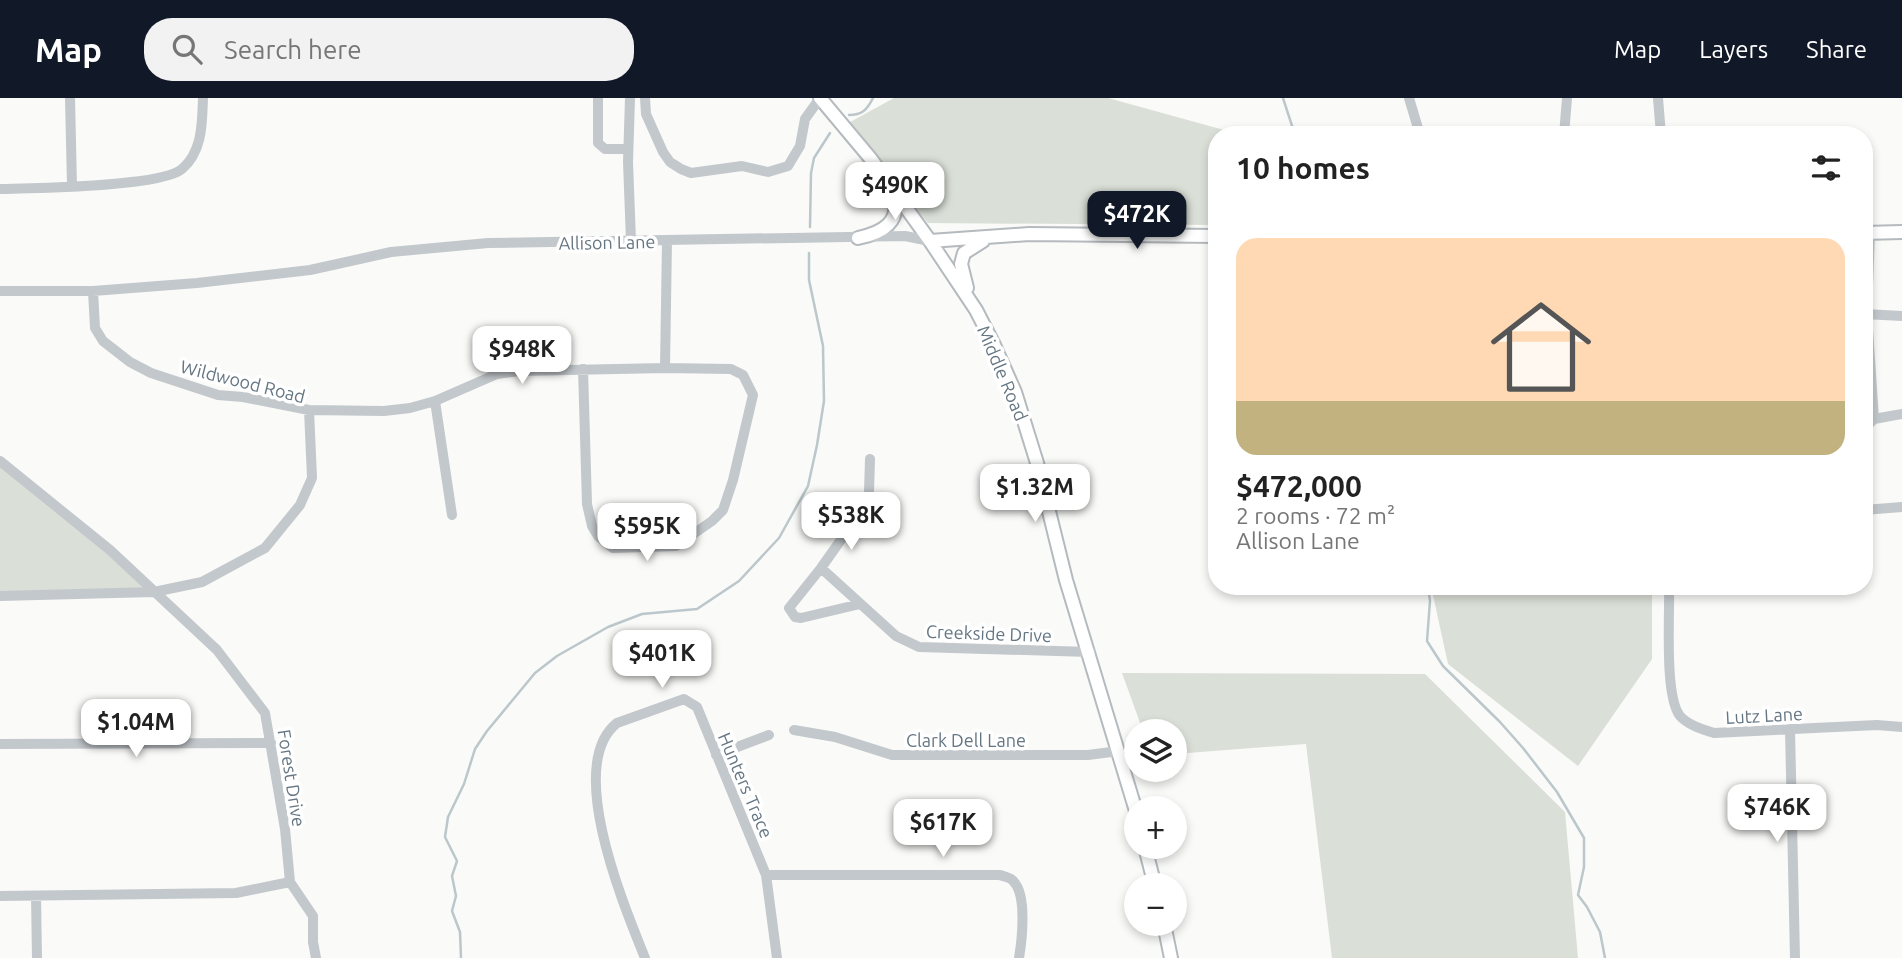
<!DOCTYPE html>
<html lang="en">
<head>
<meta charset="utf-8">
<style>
  :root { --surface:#fff; --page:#f2f2f2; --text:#222; --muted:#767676; --line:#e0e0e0; --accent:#111827 }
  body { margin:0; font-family:Ubuntu,sans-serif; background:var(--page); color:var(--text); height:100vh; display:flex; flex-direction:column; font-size:26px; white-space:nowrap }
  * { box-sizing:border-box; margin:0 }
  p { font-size:23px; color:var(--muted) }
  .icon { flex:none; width:38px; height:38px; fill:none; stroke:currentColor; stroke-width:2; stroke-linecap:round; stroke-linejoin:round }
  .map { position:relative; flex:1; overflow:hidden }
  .drawer { position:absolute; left:1208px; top:28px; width:665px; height:469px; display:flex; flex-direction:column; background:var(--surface); border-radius:28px; box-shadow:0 4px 10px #0003 }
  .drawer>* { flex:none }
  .buttons { position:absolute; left:1124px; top:621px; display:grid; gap:14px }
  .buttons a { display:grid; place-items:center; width:63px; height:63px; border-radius:50%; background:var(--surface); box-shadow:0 4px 10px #0003; font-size:35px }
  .price { position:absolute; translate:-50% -60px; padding:0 16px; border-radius:14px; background:#fff; color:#222; font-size:23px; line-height:46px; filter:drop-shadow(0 2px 4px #0008) }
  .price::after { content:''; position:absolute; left:50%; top:42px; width:21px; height:16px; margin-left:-10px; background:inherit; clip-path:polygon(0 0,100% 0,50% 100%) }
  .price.current { background:var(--accent); color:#fff }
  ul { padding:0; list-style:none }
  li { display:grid; align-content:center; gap:14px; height:371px; padding:0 28px }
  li+li { border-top:2px solid var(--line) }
  li span { display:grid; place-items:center; height:217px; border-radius:21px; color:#555 }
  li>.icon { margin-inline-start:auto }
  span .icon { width:126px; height:126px; fill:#fffc; stroke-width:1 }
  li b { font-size:30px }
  h2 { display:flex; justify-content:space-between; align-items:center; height:84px; padding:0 28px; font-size:30px }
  header { display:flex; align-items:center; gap:42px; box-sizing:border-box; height:98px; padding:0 35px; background:var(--accent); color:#fff }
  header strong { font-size:33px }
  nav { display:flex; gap:38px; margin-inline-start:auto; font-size:24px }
  .search { width:490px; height:63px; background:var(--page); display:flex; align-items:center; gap:18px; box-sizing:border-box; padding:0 24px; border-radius:28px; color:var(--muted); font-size:26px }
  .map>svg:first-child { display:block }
  .green { fill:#dadfd7 }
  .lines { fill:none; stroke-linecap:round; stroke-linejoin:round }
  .stream { stroke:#bbc7cb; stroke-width:2.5 }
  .major-casing { stroke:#b5babe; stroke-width:16 }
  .minor { stroke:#c3c8cc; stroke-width:10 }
  .major { stroke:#fff; stroke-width:12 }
  .labels { text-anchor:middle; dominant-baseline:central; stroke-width:7; stroke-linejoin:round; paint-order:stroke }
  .street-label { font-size:18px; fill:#657683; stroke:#fff }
</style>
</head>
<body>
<header>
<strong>Map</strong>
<div class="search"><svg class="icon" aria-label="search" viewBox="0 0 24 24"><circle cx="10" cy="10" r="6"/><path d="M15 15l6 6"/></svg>Search here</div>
<nav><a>Map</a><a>Layers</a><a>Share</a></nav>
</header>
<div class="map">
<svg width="1902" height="860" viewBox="0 0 1902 860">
  <rect width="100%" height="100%" fill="#fafaf8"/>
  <path class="green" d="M894,0h214l134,37h-26v90l-288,-2 -85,-97z
    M0,365l154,129 -154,4z
    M1431,488h221v73l-74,107 -130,-102z
    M1122,575l303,1 140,138 13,146h-246l-26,-214 -132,10v-22l-31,-1z"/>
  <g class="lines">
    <path class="stream" d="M1283,0l12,37
      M849,17c13,0 18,-5 24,-17
      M810,129l1,-54 3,-15 16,-25
      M1428,488l2,15 -3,40 16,25 57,56 23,26 34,44 27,46v29l-6,28 9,12 13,25 5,26
      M461,860l-1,-26 -8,-21 4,-15 -4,-20 5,-15 -12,-24 3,-20 16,-33 11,-35 12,-18 48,-58 22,-17 51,-29 34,-13 55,-5 42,-28 40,-43 29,-52 9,-41 7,-44 -1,-55 -14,-66v-27"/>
    <g class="major-casing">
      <path id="major" d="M820,0l51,61 59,82 46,69 18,35 21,47 22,71 29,117 70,231
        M1864,135l38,-1
        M858,140c24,-5 45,-16 35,-45
        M930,143l99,-7 187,2
        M967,190l-6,-24 3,-11 19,-12
        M1145,749l10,39
        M1164,826l7,34"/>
    </g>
    <path class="minor" d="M70,0l2,88
      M598,0v45l7,6h23
      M630,0l-2,64 3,79
      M645,0l1,16 17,38 7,10 11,7 10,4 51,-7 26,6 20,-6 12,-20 5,-27 15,-21
      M1409,0l11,37
      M1658,0l3,37
      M1564,37l3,-37
      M0,91c33,-1 161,-2 182,-20 21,-18 20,-47 21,-71
      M1870,135l-3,81 7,105
      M0,193h93l104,-8 113,-13 81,-18 97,-9 417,-7 25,5
      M93,193l2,37 8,13 27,21 21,11 67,22 25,2 66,13 75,1 26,-3 25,-7 62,-27 23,-3 145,-3 66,1 12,6 10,20 -20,85 -10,30 -11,11 -36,25 -63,2 -15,-12 -6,-10 -5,-22 -4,-135
      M1864,216l38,2
      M665,270l2,-127
      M435,303l17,114
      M1864,331l10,-10 28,-5
      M0,363l110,89 107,100 48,63 20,116 5,53 23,34v26l3,16
      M1864,412l38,-3
      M821,470l75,68 23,11 171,5
      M1669,488c1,28 -5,110 11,130 8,9 22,13 34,17l163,-8 25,2
      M0,498l154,-4 48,-10 63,-34 35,-43 12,-27 -3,-68
      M860,506l-59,14 -6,-1 -6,-9 32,-40 46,-65 2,-11 1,-33
      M1790,631l5,229
      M794,632l41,7 57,18h196l31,-4
      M0,646l271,-1
      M716,657l53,-20
      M766,777h234c5,2 11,2 14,7 13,14 8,58 5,76
      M0,798l236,-3 54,-11
      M36,798l1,62
      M645,860c-20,-50 -81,-193 -28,-235l67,-24 13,8 69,168 11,83"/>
    <use href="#major" class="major"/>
  </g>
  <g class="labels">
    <g class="street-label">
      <text transform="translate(607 144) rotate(-1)">Allison Lane</text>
      <text transform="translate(1003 275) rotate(67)">Middle Road</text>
      <text transform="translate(243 283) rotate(14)">Wildwood Road</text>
      <text transform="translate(989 535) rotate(2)">Creekside Drive</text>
      <text transform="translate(1764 617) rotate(-3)">Lutz Lane</text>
      <text x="966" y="642">Clark Dell Lane</text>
      <text transform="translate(292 680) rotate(81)">Forest Drive</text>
      <text transform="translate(746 687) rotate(67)">Hunters Trace</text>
    </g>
  </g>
</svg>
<div class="buttons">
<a><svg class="icon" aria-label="layers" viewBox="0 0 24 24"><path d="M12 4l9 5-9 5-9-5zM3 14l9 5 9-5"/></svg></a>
<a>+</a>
<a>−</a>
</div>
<b class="price" style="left:895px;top:124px">$490K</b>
<b class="price current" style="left:1137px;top:153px">$472K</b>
<b class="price" style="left:522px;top:288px">$948K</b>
<b class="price" style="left:1035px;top:426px">$1.32M</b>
<b class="price" style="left:851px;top:454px">$538K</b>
<b class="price" style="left:647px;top:465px">$595K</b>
<b class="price" style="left:662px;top:592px">$401K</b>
<b class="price" style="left:136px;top:661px">$1.04M</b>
<b class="price" style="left:1777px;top:746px">$746K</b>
<b class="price" style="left:943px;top:761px">$617K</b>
<section class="drawer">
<h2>10 homes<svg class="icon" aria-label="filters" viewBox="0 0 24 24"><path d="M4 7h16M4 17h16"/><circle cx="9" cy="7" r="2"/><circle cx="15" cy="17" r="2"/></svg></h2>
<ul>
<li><span style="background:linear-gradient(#ffd9b3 75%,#c2b280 0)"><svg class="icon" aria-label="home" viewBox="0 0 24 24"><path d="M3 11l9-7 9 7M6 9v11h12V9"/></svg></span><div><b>$472,000</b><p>2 rooms · 72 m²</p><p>Allison Lane</p></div></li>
</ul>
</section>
</div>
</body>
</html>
